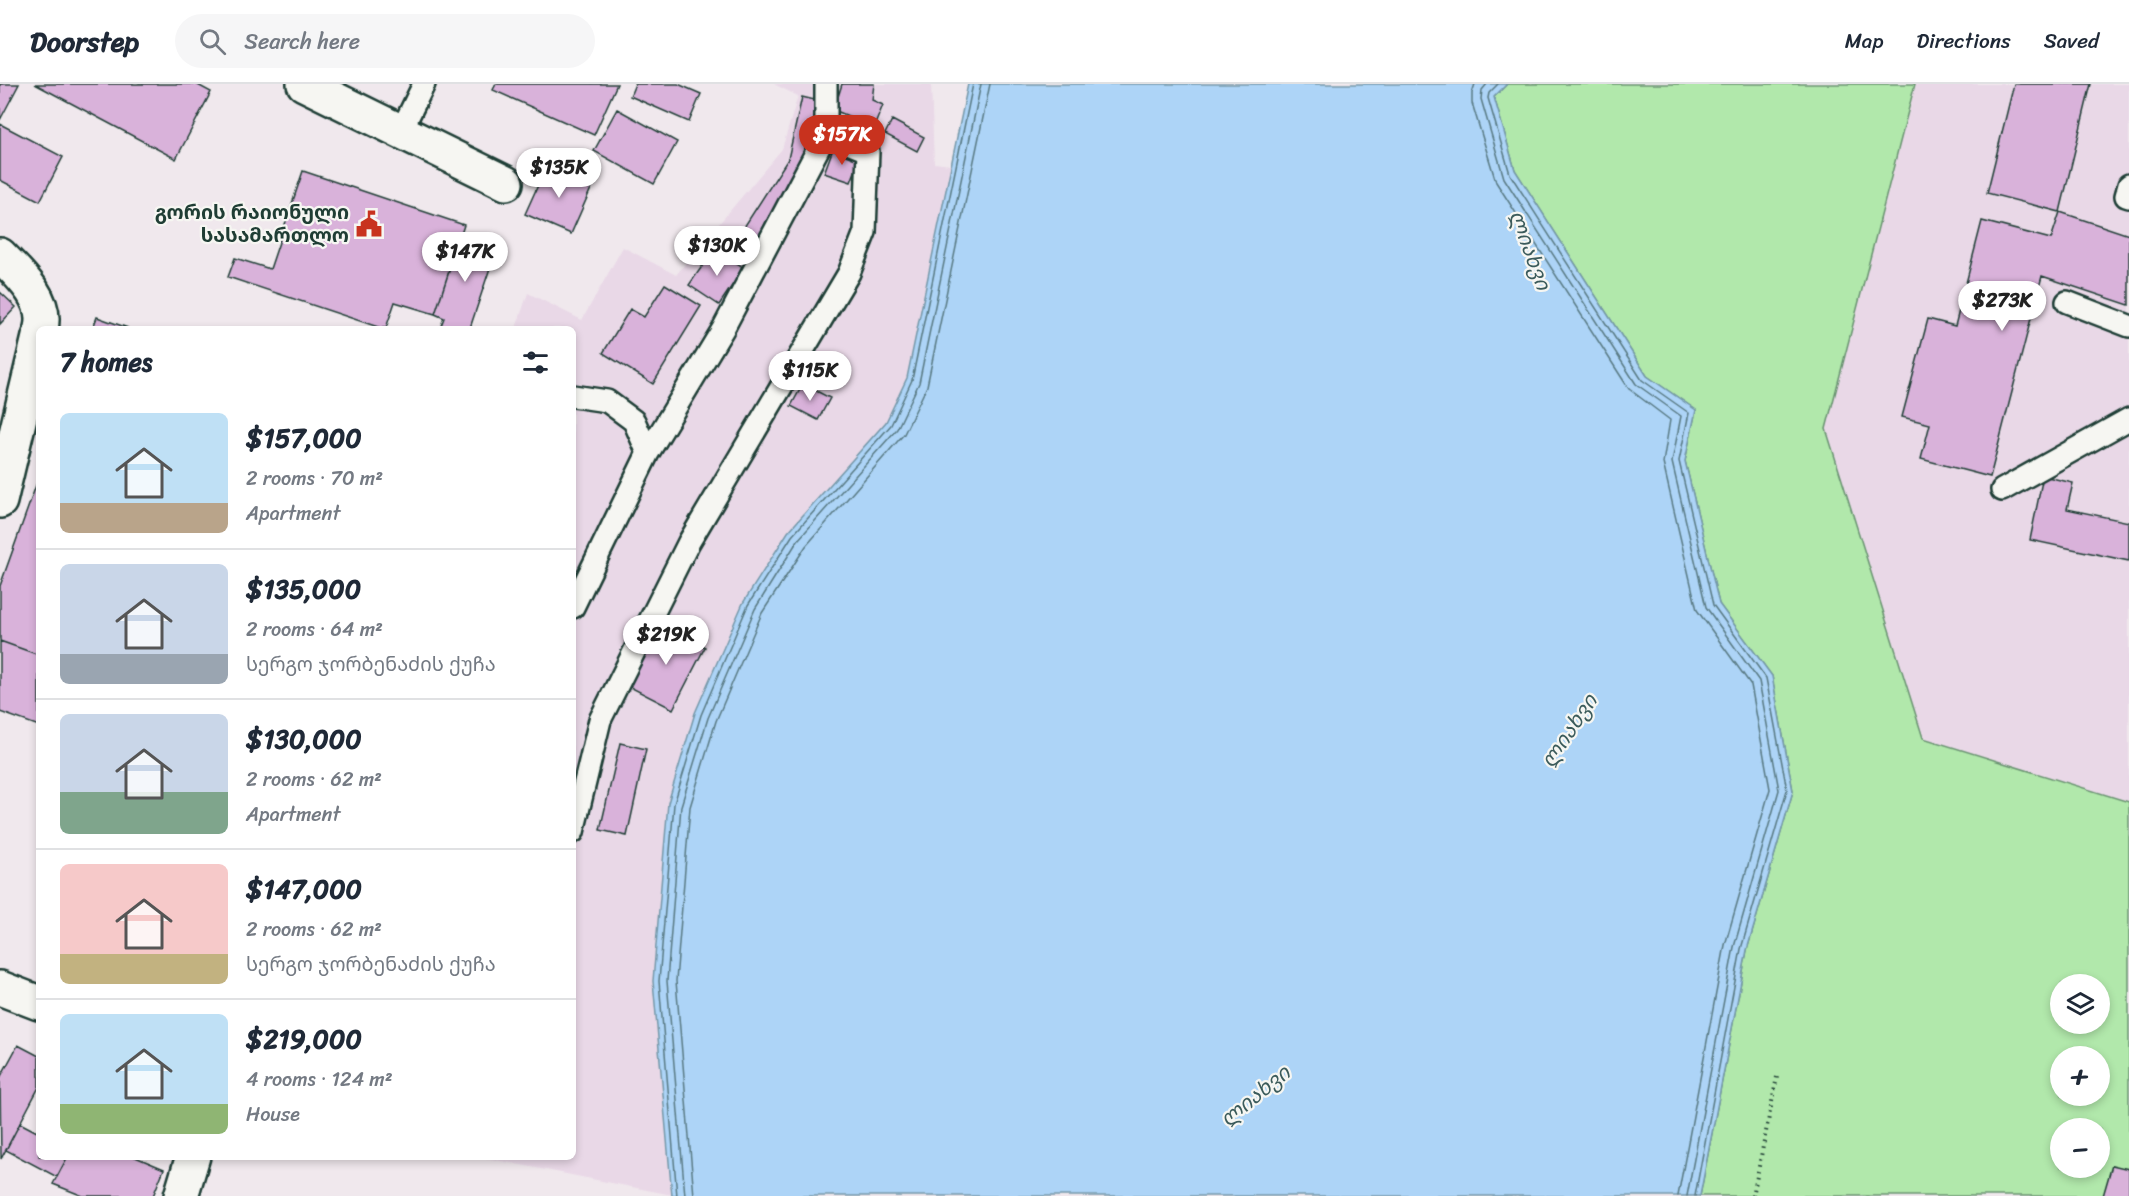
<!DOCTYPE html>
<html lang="en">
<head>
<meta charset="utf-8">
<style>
  :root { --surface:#fff; --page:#f6f6f7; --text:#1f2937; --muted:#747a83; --line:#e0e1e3; --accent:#c8321e }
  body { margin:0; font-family:Sriracha,"Noto Sans Georgian",sans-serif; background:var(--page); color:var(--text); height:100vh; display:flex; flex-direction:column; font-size:22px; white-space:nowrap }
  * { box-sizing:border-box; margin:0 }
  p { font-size:20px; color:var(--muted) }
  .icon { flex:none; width:33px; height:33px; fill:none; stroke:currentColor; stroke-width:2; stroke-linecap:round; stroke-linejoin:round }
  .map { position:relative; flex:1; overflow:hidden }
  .details { position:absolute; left:36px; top:242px; width:540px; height:834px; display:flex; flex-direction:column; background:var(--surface); border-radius:9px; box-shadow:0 3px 9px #0003 }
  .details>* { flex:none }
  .buttons { position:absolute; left:2050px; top:890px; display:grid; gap:12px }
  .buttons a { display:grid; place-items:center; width:60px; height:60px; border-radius:50%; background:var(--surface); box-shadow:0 3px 9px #0003; font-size:30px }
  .price { position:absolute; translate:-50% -51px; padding:0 14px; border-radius:21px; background:#fff; color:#222; font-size:20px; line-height:39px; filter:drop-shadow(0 2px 3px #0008) }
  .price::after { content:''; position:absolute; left:50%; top:36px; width:18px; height:14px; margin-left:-9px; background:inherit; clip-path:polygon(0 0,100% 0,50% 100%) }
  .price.active { background:var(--accent); color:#fff }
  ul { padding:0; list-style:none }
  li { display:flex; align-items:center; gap:18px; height:150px; padding:0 24px }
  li+li { border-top:2px solid var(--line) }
  li span { display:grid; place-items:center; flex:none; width:168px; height:120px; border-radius:9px; color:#555 }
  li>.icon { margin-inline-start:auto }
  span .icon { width:72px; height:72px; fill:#fffc; stroke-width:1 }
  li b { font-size:26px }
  h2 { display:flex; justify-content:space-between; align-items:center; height:72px; padding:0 24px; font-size:26px }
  header { display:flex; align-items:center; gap:36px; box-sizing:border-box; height:84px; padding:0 30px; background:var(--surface); border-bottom:2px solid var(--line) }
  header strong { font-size:28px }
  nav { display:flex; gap:33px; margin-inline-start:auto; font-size:21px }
  .search { width:420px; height:54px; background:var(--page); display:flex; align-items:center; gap:15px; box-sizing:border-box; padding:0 21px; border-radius:33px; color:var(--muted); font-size:22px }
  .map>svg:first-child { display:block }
  .built { fill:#e9d8e7 }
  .green { fill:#b1e8ab; stroke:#689270; stroke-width:1.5; fill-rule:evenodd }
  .water { fill:#add4f7; stroke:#7498a9; stroke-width:1.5 }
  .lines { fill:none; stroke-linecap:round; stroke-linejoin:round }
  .shore { stroke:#587982; stroke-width:1.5 }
  .building { fill:#d9b2da; stroke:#1f3d34; stroke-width:1.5 }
  .lane-casing { stroke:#1f3d34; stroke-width:26 }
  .street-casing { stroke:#1f3d34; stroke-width:38 }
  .path { stroke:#1f3d34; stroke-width:4; stroke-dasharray:1.5 4.5; stroke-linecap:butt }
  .lane { stroke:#f6f6f2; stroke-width:21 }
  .street { stroke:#f6f6f2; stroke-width:33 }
  .labels { text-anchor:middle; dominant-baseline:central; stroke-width:4.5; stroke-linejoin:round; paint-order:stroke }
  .poi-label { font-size:20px; font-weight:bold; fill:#1f3d34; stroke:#f6f6f2; text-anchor:end }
  .water-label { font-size:21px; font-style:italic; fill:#3b5b5b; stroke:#f6f6f2 }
</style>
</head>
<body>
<header>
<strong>Doorstep</strong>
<div class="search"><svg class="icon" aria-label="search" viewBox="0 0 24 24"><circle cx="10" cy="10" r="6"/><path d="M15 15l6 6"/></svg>Search here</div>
<nav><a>Map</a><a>Directions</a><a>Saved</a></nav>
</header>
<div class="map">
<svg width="2129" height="1112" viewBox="0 0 2129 1112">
  <rect width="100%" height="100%" fill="#f0e8ed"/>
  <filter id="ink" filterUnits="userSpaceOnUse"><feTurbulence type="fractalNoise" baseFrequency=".0167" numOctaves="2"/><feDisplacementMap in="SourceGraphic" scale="12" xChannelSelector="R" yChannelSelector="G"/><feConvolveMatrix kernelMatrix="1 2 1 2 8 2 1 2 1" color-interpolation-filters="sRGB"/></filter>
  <g filter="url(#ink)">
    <path class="built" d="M774,0h157l3,79 17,2 -44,213 -21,44 -98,110 -135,449 19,214 -191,-38 92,-1v-828h-57l12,-35 54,27 41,-73 53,28 106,-126 16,-53z
      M1915,0h214v718l-206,-64 -97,-309z"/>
    <path class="green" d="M1507,0h408l-89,345 97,309 206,64v394h-429l47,-246 46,-159 -21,-115 -53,-72 -34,-143 11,-51 -49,-34 -132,-206 -21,-73zM2061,900h39v39h-39zM2061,972h39v39h-39zM2061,1044h39v39h-39z"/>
    <path class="water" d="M968,0h539l-13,13 21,73 132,206 49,34 -11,51 34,143 53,72 21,115 -46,159 -47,246h-1028l-19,-215 15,-178 27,-90 48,-110 45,-71 98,-110 21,-44z"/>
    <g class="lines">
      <path class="shore" d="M1475,0l-3,9v10l24,79 133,207 41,31 -7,43 34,147 54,75 19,104 -45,156 -47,251
        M1487,0l-5,6 -1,9 23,79 132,206 45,32 -9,46 34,145 53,74 20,109 -45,157 -47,249
        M1498,0l-9,9 -1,5 22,76 132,206 47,33 -10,48 34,144 53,73 21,112 -46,159 -46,247
        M677,1112l-18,-215 15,-177 27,-89 47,-110 44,-69 99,-111 21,-45 61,-296
        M685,1112l-18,-215 14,-175 27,-88 47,-109 43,-69 99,-111 22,-46 62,-299
        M694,1112l-18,-215 14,-174 26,-86 46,-108 44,-67 98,-112 23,-48 63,-302"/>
    </g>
    <path class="building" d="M0,0h19l-19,36z
      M35,0h161l15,8 -35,67z
      M496,0h121l-23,51 -101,-45z
      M635,0h43l23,10 -12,28 -59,-26z
      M842,0h32l-2,16 11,5 -9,22 -40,-17z
      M2014,0h77l-31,128 -73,-19z
      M802,13l21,5 -14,62 -55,85 -17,-11 51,-79z
      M617,25l60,33 -23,42 -60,-33z
      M892,36l32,17 -7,14 -32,-17z
      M0,40l63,33 -23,44 -40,-21z
      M833,65l27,9 -9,24 -27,-9z
      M548,79l45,21 -22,50 -46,-20z
      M303,87l161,54 -29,89 -40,-12 -9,26h-5l-153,-51 7,-19 35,11z
      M2060,128l69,23v70l-87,-29 -52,201 -69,-18 9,-35 -28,-7 26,-98 27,7 27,-105 69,18z
      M461,151l36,12 -27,81h-30l4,-10 -9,-4z
      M715,164l29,20 -25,37 -30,-20z
      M665,200l36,22 -48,78 -50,-31 27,-44 14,8z
      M0,208l16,15 -16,17z
      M97,233l31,11h-35z
      M803,300l27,14 -12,22 -27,-14z
      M2043,392l30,7 -6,26 62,13v39l-99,-21z
      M39,393v178l-39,-14v-55z
      M660,539l45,24 -32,62 -45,-23z
      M0,557l39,14v71l-39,-14z
      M620,659l26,6 -19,87 -27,-6z
      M18,961l21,11v31l-38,72 -1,-81z
      M20,1039l19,10v23h29l-11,21 -51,-27z
      M68,1072h65l31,13 -11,27h-70l-30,-12z
      M2112,1081l17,4v27h-26z"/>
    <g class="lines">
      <g class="lane-casing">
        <path id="lane" d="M400,49l24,-49
          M2129,101l-3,11 3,1
          M2067,218l62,24
          M573,312l34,5 27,20 14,32
          M2002,406l127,-71
          M573,523l75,-154 75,-124 103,-195
          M573,748l27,-112 89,-178 160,-269 16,-41 3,-81 -42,-17v-50"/>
      </g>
      <g class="street-casing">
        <path id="street" d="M304,0l202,99
          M0,171c19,19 48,45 41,73
          M0,417l39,-164
          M0,904l39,15
          M181,1112l12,-40"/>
      </g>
      <path class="path" d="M1753,1112l24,-119"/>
      <use href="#lane" class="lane"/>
      <use href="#street" class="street"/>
    </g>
  </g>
  <defs>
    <g id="civic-bare" transform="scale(2.07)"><path d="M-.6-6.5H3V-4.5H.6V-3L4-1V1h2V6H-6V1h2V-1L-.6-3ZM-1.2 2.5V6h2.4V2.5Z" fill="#c8321e" stroke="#f6f6f2" stroke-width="2.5" paint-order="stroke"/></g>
  </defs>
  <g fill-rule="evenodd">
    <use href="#civic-bare" x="369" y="140"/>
  </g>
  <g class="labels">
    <g class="poi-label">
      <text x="349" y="128">გორის რაიონული<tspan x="349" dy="23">სასამართლო</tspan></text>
    </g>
    <g class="water-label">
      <text transform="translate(1530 166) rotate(70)">ლიახვი</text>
      <text transform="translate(1569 647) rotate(-56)">ლიახვი</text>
      <text transform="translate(1255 1012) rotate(-39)">ლიახვი</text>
    </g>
  </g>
</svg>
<div class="buttons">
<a><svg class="icon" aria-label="layers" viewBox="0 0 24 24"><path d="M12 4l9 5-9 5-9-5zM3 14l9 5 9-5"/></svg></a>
<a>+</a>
<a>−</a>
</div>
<b class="price active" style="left:842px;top:82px">$157K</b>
<b class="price" style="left:559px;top:115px">$135K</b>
<b class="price" style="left:717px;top:193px">$130K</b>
<b class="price" style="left:465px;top:199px">$147K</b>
<b class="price" style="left:2002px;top:248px">$273K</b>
<b class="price" style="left:810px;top:318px">$115K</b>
<b class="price" style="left:666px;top:582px">$219K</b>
<section class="details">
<h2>7 homes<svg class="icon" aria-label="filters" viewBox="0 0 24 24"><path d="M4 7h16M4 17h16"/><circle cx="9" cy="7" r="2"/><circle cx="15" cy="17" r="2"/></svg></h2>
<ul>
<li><span style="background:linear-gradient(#bfe0f5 75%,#b9a48a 0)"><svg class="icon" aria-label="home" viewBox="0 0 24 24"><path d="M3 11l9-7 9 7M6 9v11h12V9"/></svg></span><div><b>$157,000</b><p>2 rooms · 70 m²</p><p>Apartment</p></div></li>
<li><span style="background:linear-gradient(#c9d6e8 75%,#9aa5b1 0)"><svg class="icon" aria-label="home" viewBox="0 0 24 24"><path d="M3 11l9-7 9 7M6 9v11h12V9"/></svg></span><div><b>$135,000</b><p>2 rooms · 64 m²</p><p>სერგო ჯორბენაძის ქუჩა</p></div></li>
<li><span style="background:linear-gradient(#c9d6e8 65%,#7fa58c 0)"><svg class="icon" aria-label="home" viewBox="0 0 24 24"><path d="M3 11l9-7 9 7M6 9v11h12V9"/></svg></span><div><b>$130,000</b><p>2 rooms · 62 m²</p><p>Apartment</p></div></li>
<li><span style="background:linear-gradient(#f6c9c9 75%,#c2b280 0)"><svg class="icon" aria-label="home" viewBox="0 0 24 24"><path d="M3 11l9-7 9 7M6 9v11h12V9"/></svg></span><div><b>$147,000</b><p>2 rooms · 62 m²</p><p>სერგო ჯორბენაძის ქუჩა</p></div></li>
<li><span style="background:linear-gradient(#bfe0f5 75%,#8fb573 0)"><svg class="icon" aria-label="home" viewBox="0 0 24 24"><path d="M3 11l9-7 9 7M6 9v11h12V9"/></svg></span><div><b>$219,000</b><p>4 rooms · 124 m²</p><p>House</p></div></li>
</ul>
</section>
</div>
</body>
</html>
